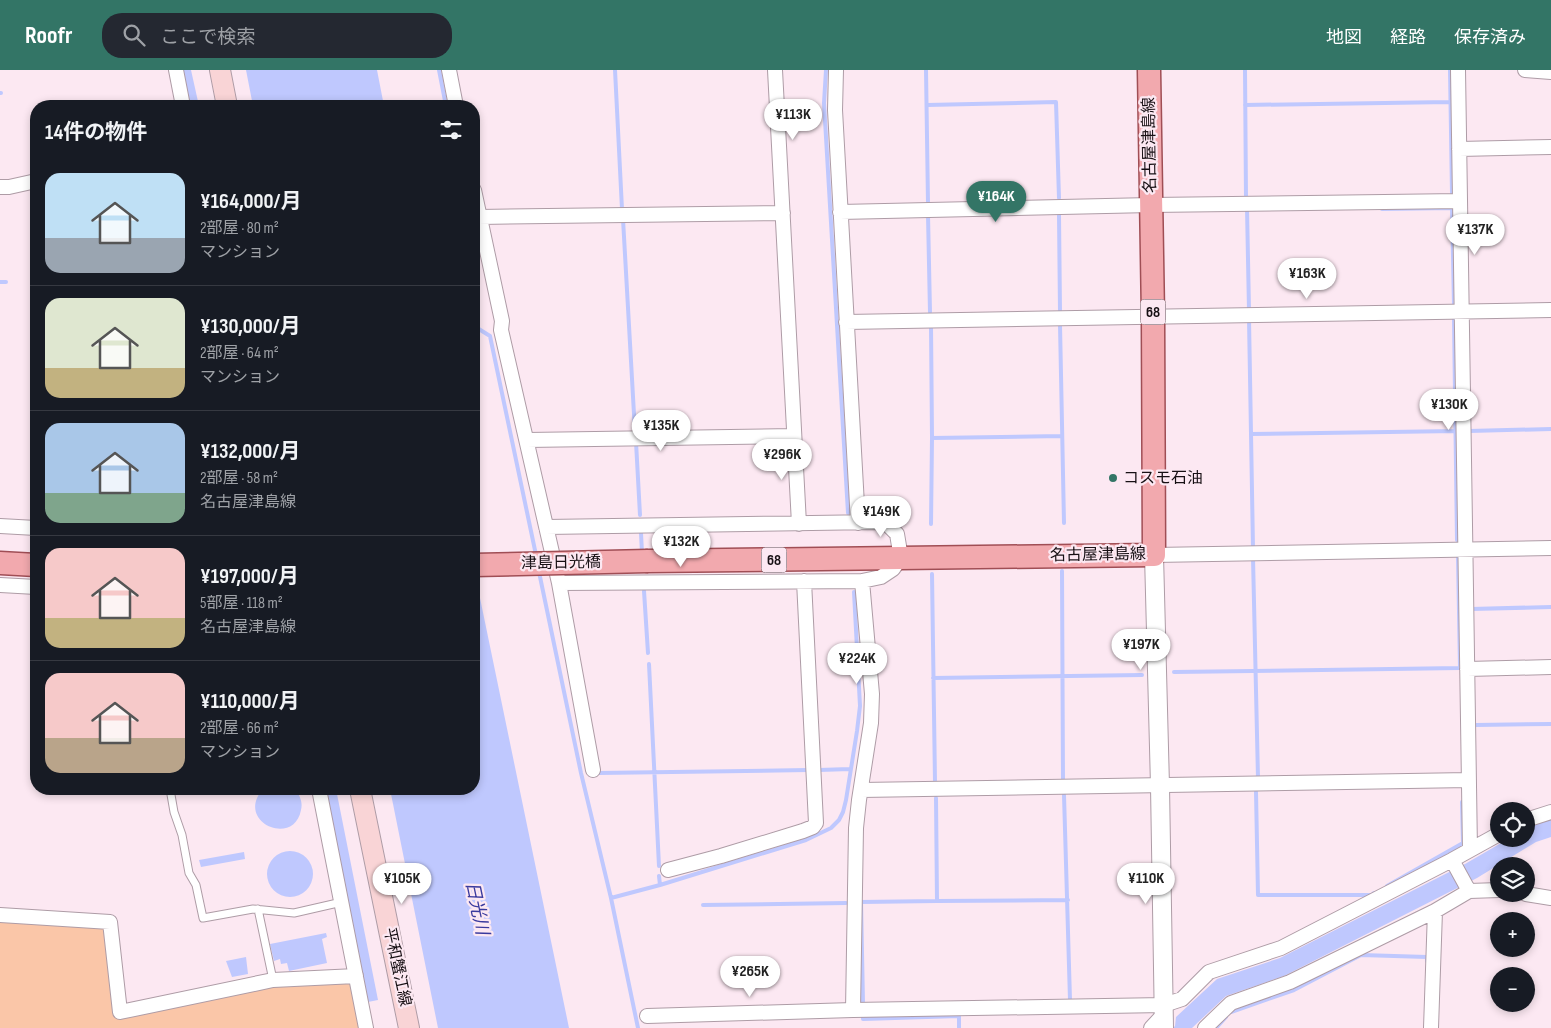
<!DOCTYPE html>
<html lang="ja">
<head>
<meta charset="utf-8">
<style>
  :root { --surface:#171b24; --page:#242831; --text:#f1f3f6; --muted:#9ea1a6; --line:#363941; --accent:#337566 }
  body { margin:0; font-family:"Sofia Sans Condensed","Noto Sans JP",sans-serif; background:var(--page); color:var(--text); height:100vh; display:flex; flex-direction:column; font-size:19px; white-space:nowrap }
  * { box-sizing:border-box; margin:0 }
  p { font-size:16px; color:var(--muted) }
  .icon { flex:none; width:28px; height:28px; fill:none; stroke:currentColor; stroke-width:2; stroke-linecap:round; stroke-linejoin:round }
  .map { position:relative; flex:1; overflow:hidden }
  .side { position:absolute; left:30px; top:30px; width:450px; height:695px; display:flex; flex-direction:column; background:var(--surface); border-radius:20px; box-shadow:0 2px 8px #0003 }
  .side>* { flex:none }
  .fabs { position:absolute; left:1490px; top:732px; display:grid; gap:10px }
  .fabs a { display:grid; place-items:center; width:45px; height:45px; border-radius:50%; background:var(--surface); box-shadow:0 2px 8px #0003; font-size:25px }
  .price { position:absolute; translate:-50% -42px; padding:0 11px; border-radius:18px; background:#fff; color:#222; font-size:16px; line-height:32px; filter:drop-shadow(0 1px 2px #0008) }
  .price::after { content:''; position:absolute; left:50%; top:30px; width:15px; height:11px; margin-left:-8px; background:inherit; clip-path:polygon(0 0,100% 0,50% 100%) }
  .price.current { background:var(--accent); color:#fff }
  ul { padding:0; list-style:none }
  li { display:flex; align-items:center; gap:15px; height:125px; padding:0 15px }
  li+li { border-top:1px solid var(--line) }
  li span { display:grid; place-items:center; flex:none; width:140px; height:100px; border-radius:15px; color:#555 }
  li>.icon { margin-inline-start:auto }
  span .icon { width:60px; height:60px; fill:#fffc; stroke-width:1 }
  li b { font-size:21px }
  h2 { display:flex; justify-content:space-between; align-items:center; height:60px; padding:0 15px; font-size:21px }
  header { display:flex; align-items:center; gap:30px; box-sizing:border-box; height:70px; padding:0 25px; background:var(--accent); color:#fff }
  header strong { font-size:24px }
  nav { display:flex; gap:28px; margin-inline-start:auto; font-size:18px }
  .search { width:350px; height:45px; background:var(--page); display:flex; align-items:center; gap:12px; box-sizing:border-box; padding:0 18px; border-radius:20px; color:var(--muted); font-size:19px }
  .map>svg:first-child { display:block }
  .green { fill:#fac6a8 }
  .water { fill:#bfc8fe }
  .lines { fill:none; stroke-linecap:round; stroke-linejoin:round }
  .stream { stroke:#bfc8fe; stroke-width:4 }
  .service-casing { stroke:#ae9ca6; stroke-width:9 }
  .minor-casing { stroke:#ae9ca6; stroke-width:16 }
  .tertiary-casing { stroke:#ae9ca6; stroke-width:20 }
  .secondary-casing { stroke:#ae9ca6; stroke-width:22 }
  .primary-casing { stroke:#a04e55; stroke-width:25 }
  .service { stroke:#fff; stroke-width:7 }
  .minor { stroke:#fff; stroke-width:14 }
  .tertiary { stroke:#fff; stroke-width:18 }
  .secondary { stroke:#f9d4d6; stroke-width:20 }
  .primary { stroke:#f2a9ae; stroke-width:22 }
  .primary-bridge-casing { stroke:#a04e55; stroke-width:25; stroke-linecap:butt }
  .primary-bridge { stroke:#f2a9ae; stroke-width:22 }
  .poi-dot { fill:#337566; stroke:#fce8f2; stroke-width:2 }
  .labels { text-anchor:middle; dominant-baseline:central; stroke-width:4.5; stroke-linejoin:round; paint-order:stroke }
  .shield { fill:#fce8f2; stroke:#5c5157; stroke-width:1 }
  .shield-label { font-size:15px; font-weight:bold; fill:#171014 }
  .street-label { font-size:16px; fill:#171014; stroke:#fce8f2 }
  .poi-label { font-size:16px; fill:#171014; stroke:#fce8f2; text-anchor:start }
  .water-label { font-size:18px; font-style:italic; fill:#3a3a9e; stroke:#fce8f2 }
</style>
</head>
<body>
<header>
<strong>Roofr</strong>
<div class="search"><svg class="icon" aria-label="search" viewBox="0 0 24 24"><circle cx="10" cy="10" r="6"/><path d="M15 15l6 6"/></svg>ここで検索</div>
<nav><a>地図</a><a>経路</a><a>保存済み</a></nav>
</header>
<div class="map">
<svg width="1551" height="958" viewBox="0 0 1551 958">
  <rect width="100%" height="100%" fill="#fce8f2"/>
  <path class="green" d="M0,850l105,7 3,4 8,87 142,-31 91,-6 10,47h-359z"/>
  <path class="water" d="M181,0h10l8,36h-11z
    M246,0h131l7,36h-131z
    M474,499l95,459h-131l-48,-239h84z
    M263,719h31c6,6 9,13 7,21 -7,38 -67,12 -38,-21z
    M325,719h11l42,211 -10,2z
    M1551,749v18l-15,5 -59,36 -193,98 -58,20 -34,32h-19l2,-2 1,-9 41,-38 63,-21 185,-94 43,-25h18v-11z
    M267 804a23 23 0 1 1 46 0a23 23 0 1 1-46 0Z
    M244,782l1,7 -44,8 -2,-7z
    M326,863l1,4 -5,2 5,24 -38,8 -2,-8 -6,1 -1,-5 -6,2 -4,-17z
    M246,887l2,17 -16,3 -6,-16z"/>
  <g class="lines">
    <path class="stream" d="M439,0l7,36
      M615,0l7,139
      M826,0l-2,33 24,410
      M926,0l2,133
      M1245,0l1,129
      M1450,0l2,123
      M0,23h1
      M927,35l129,-3 3,96
      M1245,35l205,-3
      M1452,137l2,98
      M1247,138l2,102
      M1382,139l70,-1
      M928,145l2,97
      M1059,145l1,96
      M623,149l12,213
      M0,212h6
      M32,212l4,-1
      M1249,249l4,229
      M1454,249l3,221
      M1060,255l4,198
      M474,256l16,10 46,219
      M931,256l1,112 -1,86
      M1469,361l82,-2
      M1251,364l205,-3
      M932,368l130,-2
      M636,372l4,73
      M641,463l1,20
      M1458,487l2,110
      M1253,488l5,220
      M1062,501l1,210
      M539,502l42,201 30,125 27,130
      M932,504l3,208
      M644,521l4,62
      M1471,539l80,-2
      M649,594l10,202
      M1174,602l286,-4
      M933,608l209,-3
      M1476,655l75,-1
      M819,700l31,-1
      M598,703l210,-3
      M1256,722l2,103h114l2,-2
      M1064,725l6,205
      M659,806l1,9
      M1387,816l76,-43 -1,-41
      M611,828l49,-13 146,-45 25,-12 8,-8 4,-8 3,-12 11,-69 3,-25 -6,-114
      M937,831l131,-1
      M703,835l143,-2
      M863,933l-2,-101 76,-1 -1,-103
      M1231,942l63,-22 67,-35 66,2v4
      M863,946v3l96,-3v12
      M1216,958l10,-11"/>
    <g class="service-casing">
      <path id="service" d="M170,719l4,23 8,23 7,38 7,12 7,33 50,-9 41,4 48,-11
        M258,839l15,71"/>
    </g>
    <g class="minor-casing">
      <path id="minor" d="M176,0l7,36
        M449,0l7,36
        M775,0l24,454
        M836,0l-1,40 23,413
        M1458,0l12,780
        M1525,0l26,2
        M1459,79l92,-2
        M0,117h9l27,-6
        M474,120l28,131 -1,9 58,253 34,187
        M840,142l311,-7 309,-4
        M479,147l304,-4
        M846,252l705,-12
        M527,370l267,-4
        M0,456l36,2
        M546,457l331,-5 11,3 9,9 4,24 -8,11 -12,8 -19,4 -303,2
        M1154,485l397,-7
        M0,515l36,2
        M1467,599l84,-2
        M319,719l47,239
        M861,720l608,-10
        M1526,750l25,-8
        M1452,790l17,31
        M668,800l53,-14 82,-25 10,-4 3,-4 -12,-242
        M1526,824l25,4
        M0,845l110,7 10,90 153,-32 83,-4
        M853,940l3,-182 3,-28 12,-77 1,-29 -10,-113
        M647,946l206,-6 311,-5 18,-6 27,-27 72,-24 171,-88 47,-26
        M1151,958l13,-14
        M1205,958l26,-25 59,-21 145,-71 34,-20 30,-1
        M1431,958l4,-117"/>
    </g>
    <g class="tertiary-casing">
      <path id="tertiary" d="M1154,485l6,231 4,242"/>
    </g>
    <g class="secondary-casing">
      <path id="secondary" d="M220,0l7,36
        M360,719l49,239"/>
    </g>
    <g class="primary-casing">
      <path id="primary" d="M648,491l506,-6 -1,-238 -4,-247
        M0,493l36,2"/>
    </g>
    <use href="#service" class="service"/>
    <use href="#minor" class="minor"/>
    <use href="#tertiary" class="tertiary"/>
    <use href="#secondary" class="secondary"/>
    <use href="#primary" class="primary"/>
    <g class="primary-bridge-casing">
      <path id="primary-bridge" d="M474,495l174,-4"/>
    </g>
    <use href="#primary-bridge" class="primary-bridge"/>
  </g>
  <circle class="poi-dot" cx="1113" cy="408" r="5"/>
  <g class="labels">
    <g class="shield">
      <rect x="1140.5" y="229.5" width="25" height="25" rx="4"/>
      <rect x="761.5" y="477.5" width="25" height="25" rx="4"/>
    </g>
    <g class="shield-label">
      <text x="1153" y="242">68</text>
      <text x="774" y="490">68</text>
    </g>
    <g class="street-label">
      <text transform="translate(1150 75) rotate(-91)">名古屋津島線</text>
      <text transform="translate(1098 485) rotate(-1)">名古屋津島線</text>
      <text transform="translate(561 493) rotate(-1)">津島日光橋</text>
      <text transform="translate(397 897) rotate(78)">平和蟹江線</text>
    </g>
    <g class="poi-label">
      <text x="1123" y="408">コスモ石油</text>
    </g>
    <g class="water-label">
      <text transform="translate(477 838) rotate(78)">日光川</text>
    </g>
  </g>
</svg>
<div class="fabs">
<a><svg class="icon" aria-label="locate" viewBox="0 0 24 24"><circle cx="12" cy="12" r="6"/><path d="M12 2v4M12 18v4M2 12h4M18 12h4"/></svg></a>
<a><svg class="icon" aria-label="layers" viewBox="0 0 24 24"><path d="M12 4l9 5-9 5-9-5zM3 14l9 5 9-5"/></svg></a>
<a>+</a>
<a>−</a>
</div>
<b class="price" style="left:793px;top:71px">¥113K</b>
<b class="price current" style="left:996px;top:153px">¥164K</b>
<b class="price" style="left:1475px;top:186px">¥137K</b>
<b class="price" style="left:1307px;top:230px">¥163K</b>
<b class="price" style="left:1449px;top:361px">¥130K</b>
<b class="price" style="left:661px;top:382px">¥135K</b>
<b class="price" style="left:782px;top:411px">¥296K</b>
<b class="price" style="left:881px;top:468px">¥149K</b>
<b class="price" style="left:681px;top:498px">¥132K</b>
<b class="price" style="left:1141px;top:601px">¥197K</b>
<b class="price" style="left:857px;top:615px">¥224K</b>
<b class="price" style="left:402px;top:835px">¥105K</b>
<b class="price" style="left:1146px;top:835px">¥110K</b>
<b class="price" style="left:750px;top:928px">¥265K</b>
<section class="side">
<h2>14件の物件<svg class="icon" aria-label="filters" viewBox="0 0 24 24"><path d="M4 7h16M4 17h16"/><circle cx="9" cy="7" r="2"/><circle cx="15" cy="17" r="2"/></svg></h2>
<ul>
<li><span style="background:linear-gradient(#bfe0f5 65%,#9aa5b1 0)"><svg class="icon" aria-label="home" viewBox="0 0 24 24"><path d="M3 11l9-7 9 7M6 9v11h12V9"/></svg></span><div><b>¥164,000/月</b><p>2部屋 · 80 m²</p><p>マンション</p></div></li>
<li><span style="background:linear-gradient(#dfe7d0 70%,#c2b280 0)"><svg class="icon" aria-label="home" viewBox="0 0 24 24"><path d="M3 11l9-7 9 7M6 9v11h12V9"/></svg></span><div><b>¥130,000/月</b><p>2部屋 · 64 m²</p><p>マンション</p></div></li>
<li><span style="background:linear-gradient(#a9c7e8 70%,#7fa58c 0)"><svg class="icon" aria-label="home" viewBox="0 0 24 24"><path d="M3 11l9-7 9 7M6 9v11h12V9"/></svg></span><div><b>¥132,000/月</b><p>2部屋 · 58 m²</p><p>名古屋津島線</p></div></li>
<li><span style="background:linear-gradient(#f6c9c9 70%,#c2b280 0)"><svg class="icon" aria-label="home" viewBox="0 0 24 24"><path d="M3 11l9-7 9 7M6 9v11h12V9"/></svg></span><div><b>¥197,000/月</b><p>5部屋 · 118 m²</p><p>名古屋津島線</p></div></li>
<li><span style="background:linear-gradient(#f6c9c9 65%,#b9a48a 0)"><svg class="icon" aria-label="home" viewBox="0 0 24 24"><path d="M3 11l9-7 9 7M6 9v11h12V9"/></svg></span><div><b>¥110,000/月</b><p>2部屋 · 66 m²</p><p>マンション</p></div></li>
</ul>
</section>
</div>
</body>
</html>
